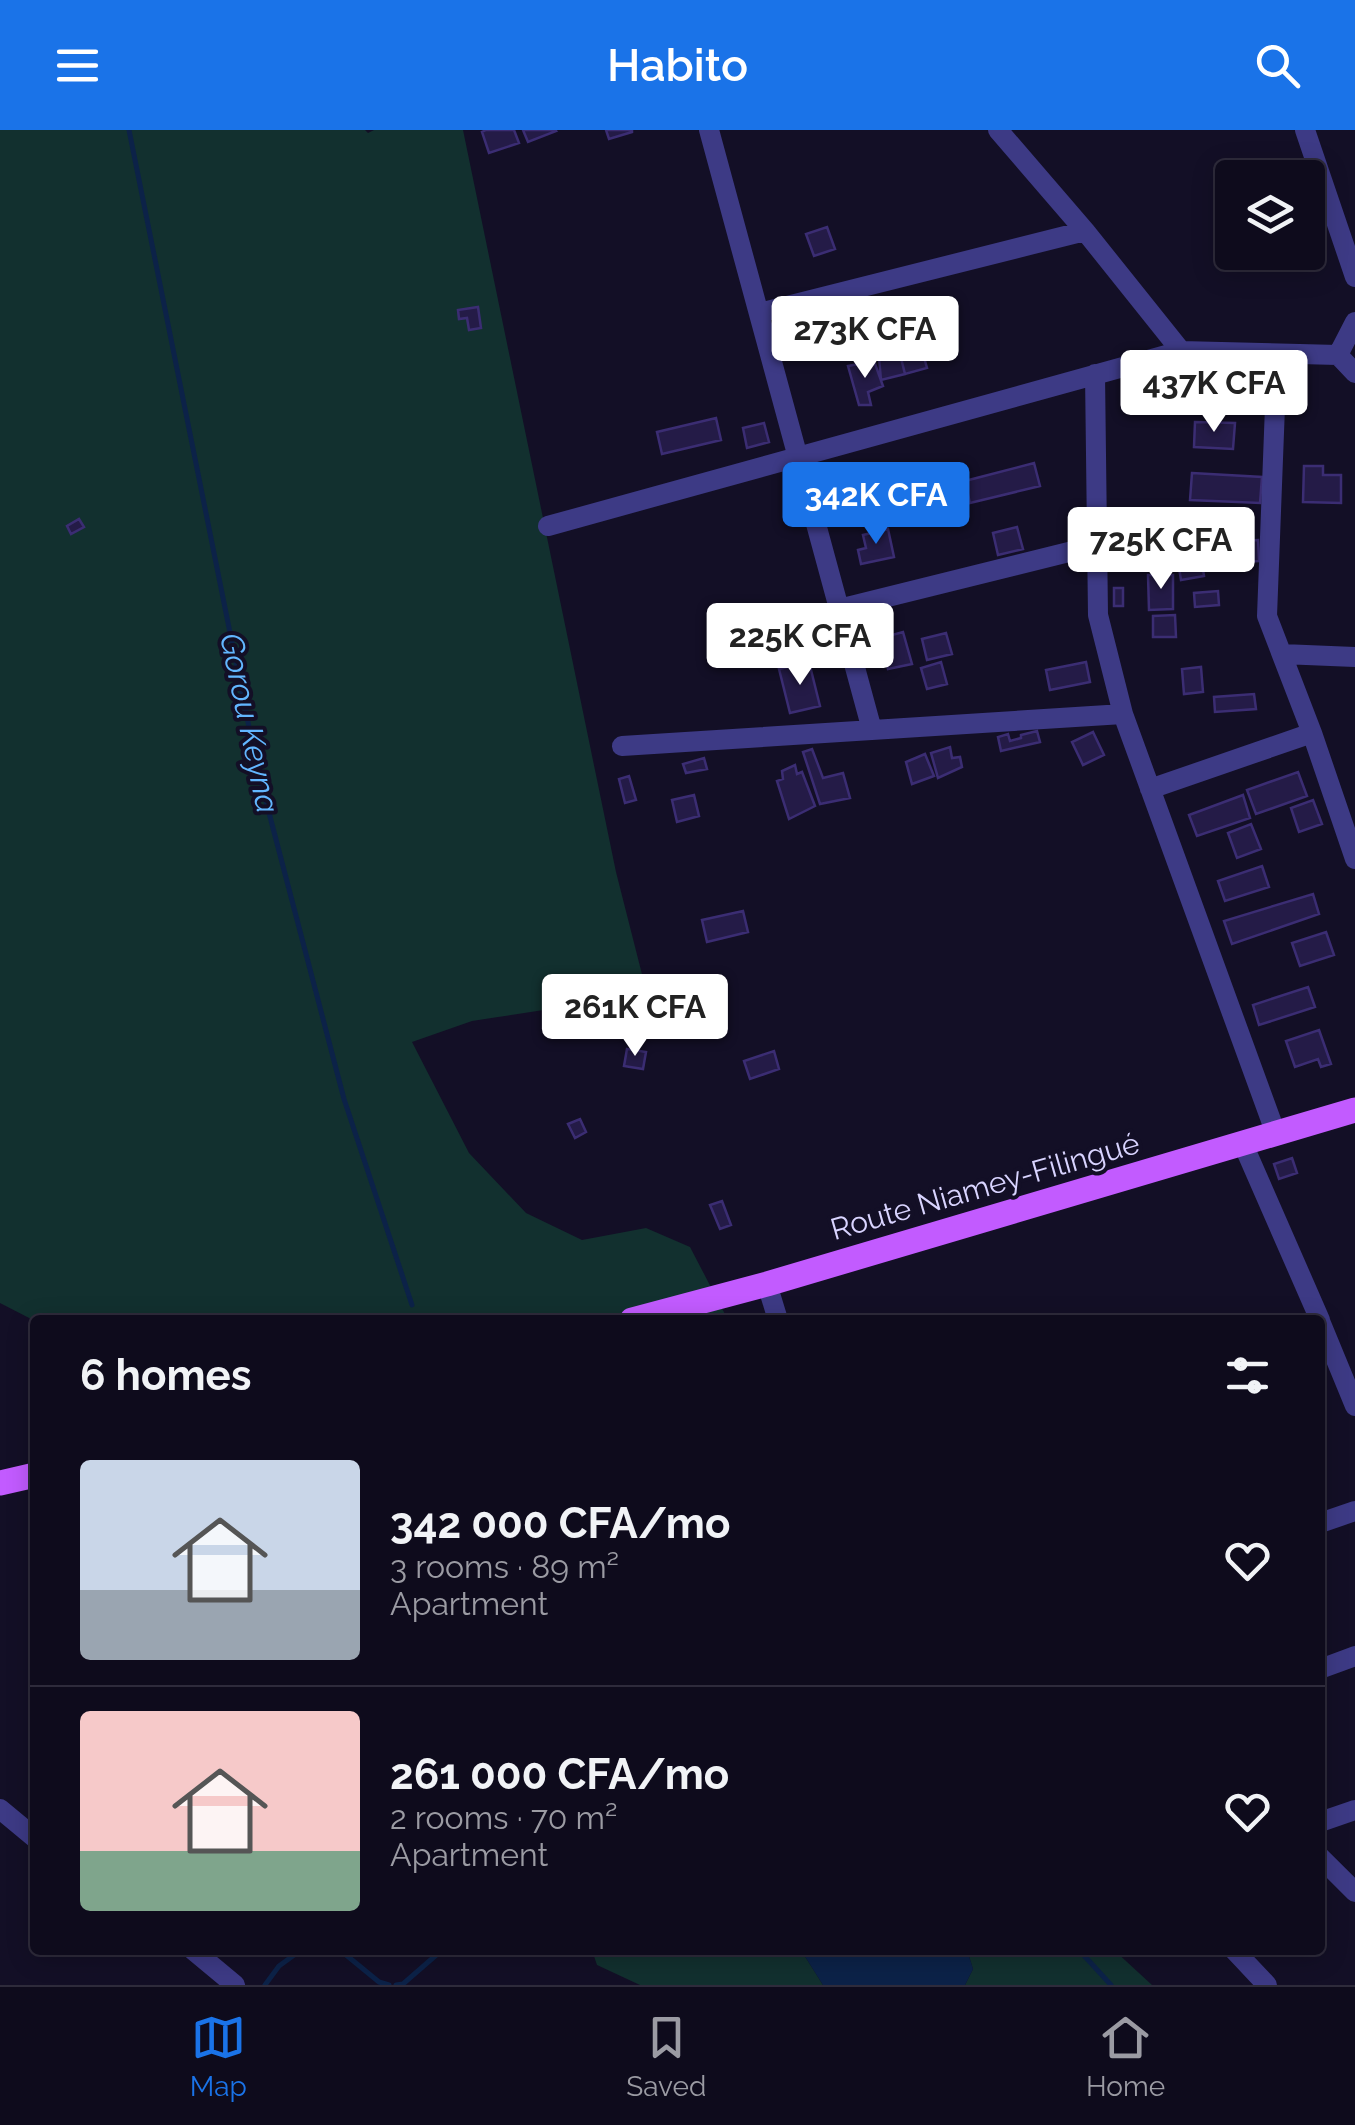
<!DOCTYPE html>
<html lang="en">
<head>
<meta charset="utf-8">
<style>
  :root { --surface:#0e0b1c; --page:#171425; --text:#f1f3f6; --muted:#9b9ba3; --line:#2e2b3b; --accent:#1a73e8 }
  body { margin:0; font-family:Raleway,sans-serif; background:var(--page); color:var(--text); height:100vh; display:flex; flex-direction:column; font-size:38px; white-space:nowrap }
  * { box-sizing:border-box; margin:0 }
  p { font-size:32px; color:var(--muted) }
  .icon { flex:none; width:55px; height:55px; fill:none; stroke:currentColor; stroke-width:2; stroke-linecap:round; stroke-linejoin:round }
  .map { position:relative; flex:1; overflow:hidden }
  .sheet { position:absolute; left:30px; top:1185px; width:1295px; height:640px; display:flex; flex-direction:column; background:var(--surface); border-radius:10px; box-shadow:0 5px 25px #0003,0 0 0 2px var(--line) }
  .sheet>* { flex:none }
  .controls { position:absolute; left:1215px; top:30px; display:grid; gap:20px }
  .controls a { display:grid; place-items:center; width:110px; height:110px; border-radius:10px; background:var(--surface); box-shadow:0 5px 25px #0003,0 0 0 2px var(--line); font-size:50px }
  .price { position:absolute; translate:-50% -85px; padding:0 22px; border-radius:10px; background:#fff; color:#222; font-size:32px; line-height:65px; filter:drop-shadow(0 2px 5px #0008) }
  .price::after { content:''; position:absolute; left:50%; top:60px; width:30px; height:22px; margin-left:-15px; background:inherit; clip-path:polygon(0 0,100% 0,50% 100%) }
  .price.current { background:var(--accent); color:#fff }
  ul { padding:0; list-style:none }
  li { display:flex; align-items:center; gap:30px; height:250px; padding:0 50px }
  li+li { border-top:2px solid var(--line) }
  li span { display:grid; place-items:center; flex:none; width:280px; height:200px; border-radius:10px; color:#555 }
  li>.icon { margin-inline-start:auto }
  span .icon { width:120px; height:120px; fill:#fffc; stroke-width:1 }
  li b { font-size:42px }
  h2 { display:flex; justify-content:space-between; align-items:center; height:120px; padding:0 50px; font-size:42px }
  header { display:flex; justify-content:space-between; align-items:center; height:130px; padding:0 50px; background:var(--accent); color:#fff; font-size:45px; font-weight:600 }
  .tabs { display:flex; justify-content:space-around; align-items:center; height:140px; border-top:2px solid var(--line); background:var(--surface); font-size:28px; color:var(--muted) }
  .tabs a { display:grid; justify-items:center; gap:5px }
  .tabs .current { color:var(--accent) }
  .map>svg:first-child { display:block }
  .green { fill:#12302f }
  .water { fill:#0c2248 }
  .lines { fill:none; stroke-linecap:round; stroke-linejoin:round }
  .stream { stroke:#0c2248; stroke-width:5 }
  .building { fill:#241b47; stroke:#3b2d73; stroke-width:2.5 }
  .street { stroke:#3d3a85; stroke-width:20 }
  .primary { stroke:#c25bff; stroke-width:25 }
  .labels { text-anchor:middle; dominant-baseline:central; stroke-width:8; stroke-linejoin:round; paint-order:stroke }
  .street-label { font-size:30px; fill:#d9d4ff; stroke:#130f26 }
  .water-label { font-size:32px; font-style:italic; fill:#62b6ff; stroke:#130f26 }
</style>
</head>
<body>
<header><svg class="icon" aria-label="menu" viewBox="0 0 24 24"><path d="M4 6h16M4 12h16M4 18h16"/></svg>Habito<svg class="icon" aria-label="search" viewBox="0 0 24 24"><circle cx="10" cy="10" r="6"/><path d="M15 15l6 6"/></svg></header>
<div class="map">
<svg width="1355" height="1855" viewBox="0 0 1355 1855">
  <rect width="100%" height="100%" fill="#130f26"/>
  <path class="green" d="M0,0h365l3,3 6,-3h89l153,742 31,122 -175,27 -60,21 57,111 57,60 56,27 64,-12 44,19 38,73 -693,1 -35,-18z
    M592,1820h209l22,35h-183l-43,-20z
    M967,1820h147l38,35h-187l8,-16z"/>
  <path class="water" d="M801,1820h166l6,19 -8,16h-142z"/>
  <g class="lines">
    <path class="stream" d="M129,0l128,637 87,332 68,206
      M340,1820l39,32 10,3
      M1079,1820l32,35
      M265,1855l14,-19 22,-16
      M396,1855l7,-1 39,-34"/>
  </g>
  <path class="building" d="M486,0h28l5,13 -30,10 -7,-21z
    M523,0h32l1,1 -28,11z
    M606,0h26v2l-23,7z
    M827,97l8,22 -21,7 -8,-22z
    M478,177l3,21 -12,2 -2,-12 -8,1 -1,-9z
    M921,217l6,21 -22,6 -5,-20z
    M900,224l5,20 -24,6 -2,-23z
    M874,231l9,25 -15,6 3,13h-12l-11,-39z
    M716,288l5,22 -59,14 -5,-22z
    M1195,292l40,1 -2,26 -39,-2z
    M764,293l5,19 -22,6 -4,-20z
    M1034,333l6,23 -70,17 -5,-22z
    M1304,336h19v9h18v28l-38,-1z
    M1192,343l70,4 -2,26 -70,-3z
    M922,364l6,23 -40,9 -5,-24z
    M1220,385v22l-27,1v3h-7l1,-25z
    M79,389l5,8 -13,7 -4,-8z
    M1017,397l6,22 -25,6 -5,-22z
    M888,399l6,28 -33,7 -3,-14 8,-2 -3,-13z
    M1258,410l1,21 -20,1 -1,-21z
    M1228,411l2,22 -23,1 -1,-22z
    M1202,433l2,13 -23,4 -2,-12z
    M1148,445h25v34l-24,1z
    M1114,458h9v18h-9z
    M1218,461l1,14 -24,2 -1,-14z
    M1175,485l1,22h-23v-21z
    M903,502l9,32 -24,5 -7,-31z
    M946,503l6,21 -25,6 -5,-21z
    M809,532l11,44 -30,7 -11,-44z
    M941,532l6,22 -20,5 -6,-21z
    M1086,532l4,20 -40,8 -4,-20z
    M1201,537l2,25 -19,2 -2,-25z
    M1254,564l2,15 -41,3 -1,-15z
    M1037,601l3,11 -39,9 -3,-14 10,-3 2,7 11,-3v-3z
    M1093,602l11,23 -21,10 -11,-23z
    M950,617l2,11 8,-1 2,10 -24,11 -7,-25z
    M812,619l11,29 20,-5 7,25 -30,6 -17,-52z
    M925,624l9,22 -22,8 -6,-22z
    M704,628l3,11 -21,4 -3,-9z
    M795,635l2,9 5,-2 13,34 -26,13 -12,-38 6,-2 -1,-8z
    M1298,642l9,24 -51,18 -9,-24z
    M629,646l7,24 -11,3 -6,-24z
    M694,665l5,21 -22,6 -5,-22z
    M1243,665l7,23 -53,18 -8,-21z
    M1313,670l9,24 -23,8 -8,-24z
    M1251,694l10,25 -24,9 -9,-25z
    M1262,736l7,21 -44,14 -7,-20z
    M1313,764l6,20 -87,30 -8,-23z
    M743,781l5,21 -41,10 -5,-22z
    M1326,802l8,23 -34,11 -8,-23z
    M1308,857l7,20 -56,18 -6,-20z
    M1319,900l12,34 -10,3 -3,-8 -23,8 -9,-26z
    M627,919l19,3 -3,17 -19,-3z
    M774,921l5,18 -29,10 -6,-18z
    M580,989l6,13 -11,6 -7,-14z
    M1292,1028l5,15 -18,6 -5,-15z
    M722,1071l9,24 -11,4 -10,-24z"/>
  <g class="lines">
    <path class="street" d="M709,0l163,600
      M998,0l87,101 96,120 157,4 17,18
      M1305,0l50,147
      M759,183l326,-82
      M1277,224l-10,262 45,117 43,126
      M1338,225l17,-33
      M1095,244l3,241 25,99 153,420
      M548,396l633,-175
      M839,479l258,-64
      M1282,524l73,3
      M622,616l501,-32
      M1150,659l162,-56
      M1243,1014l77,176
      M767,1154l11,36
      M1320,1191l35,85
      M1320,1393l35,-12
      M1320,1539l35,-13
      M0,1679l35,29
      M1320,1692l35,-12
      M1320,1727l35,35
      M193,1820l42,35
      M1234,1820l33,35"/>
    <path class="primary" d="M632,1190l135,-36 588,-174
      M0,1353l35,-8"/>
  </g>
  <g class="labels">
    <g class="street-label">
      <text transform="translate(985 1056) rotate(-16)">Route Niamey-Filingué</text>
    </g>
    <g class="water-label">
      <text transform="translate(250 593) rotate(78)">Gorou Keyna</text>
    </g>
  </g>
</svg>
<div class="controls">
<a><svg class="icon" aria-label="layers" viewBox="0 0 24 24"><path d="M12 4l9 5-9 5-9-5zM3 14l9 5 9-5"/></svg></a>
</div>
<b class="price" style="left:865px;top:251px">273K CFA</b>
<b class="price" style="left:1214px;top:305px">437K CFA</b>
<b class="price current" style="left:876px;top:417px">342K CFA</b>
<b class="price" style="left:1161px;top:462px">725K CFA</b>
<b class="price" style="left:800px;top:558px">225K CFA</b>
<b class="price" style="left:635px;top:929px">261K CFA</b>
<section class="sheet">
<h2>6 homes<svg class="icon" aria-label="filters" viewBox="0 0 24 24"><path d="M4 7h16M4 17h16"/><circle cx="9" cy="7" r="2"/><circle cx="15" cy="17" r="2"/></svg></h2>
<ul>
<li><span style="background:linear-gradient(#c9d6e8 65%,#9aa5b1 0)"><svg class="icon" aria-label="home" viewBox="0 0 24 24"><path d="M3 11l9-7 9 7M6 9v11h12V9"/></svg></span><div><b>342 000 CFA/mo</b><p>3 rooms · 89 m²</p><p>Apartment</p></div><svg class="icon" aria-label="heart" viewBox="0 0 24 24"><path d="M12 20l-8-8c-3-5 5-10 8-4 3-6 11-1 8 4z"/></svg></li>
<li><span style="background:linear-gradient(#f6c9c9 70%,#7fa58c 0)"><svg class="icon" aria-label="home" viewBox="0 0 24 24"><path d="M3 11l9-7 9 7M6 9v11h12V9"/></svg></span><div><b>261 000 CFA/mo</b><p>2 rooms · 70 m²</p><p>Apartment</p></div><svg class="icon" aria-label="heart" viewBox="0 0 24 24"><path d="M12 20l-8-8c-3-5 5-10 8-4 3-6 11-1 8 4z"/></svg></li>
</ul>
</section>
</div>
<nav class="tabs">
<a class="current"><svg class="icon" aria-label="map" viewBox="0 0 24 24"><path d="M3 6l6-2 6 2 6-2v14l-6 2-6-2-6 2zM9 4v14M15 6v14"/></svg>Map</a>
<a><svg class="icon" aria-label="saved" viewBox="0 0 24 24"><path d="M7 4h10v16l-5-4-5 4z"/></svg>Saved</a>
<a><svg class="icon" aria-label="home" viewBox="0 0 24 24"><path d="M3 11l9-7 9 7M6 9v11h12V9"/></svg>Home</a>
</nav>
</body>
</html>
